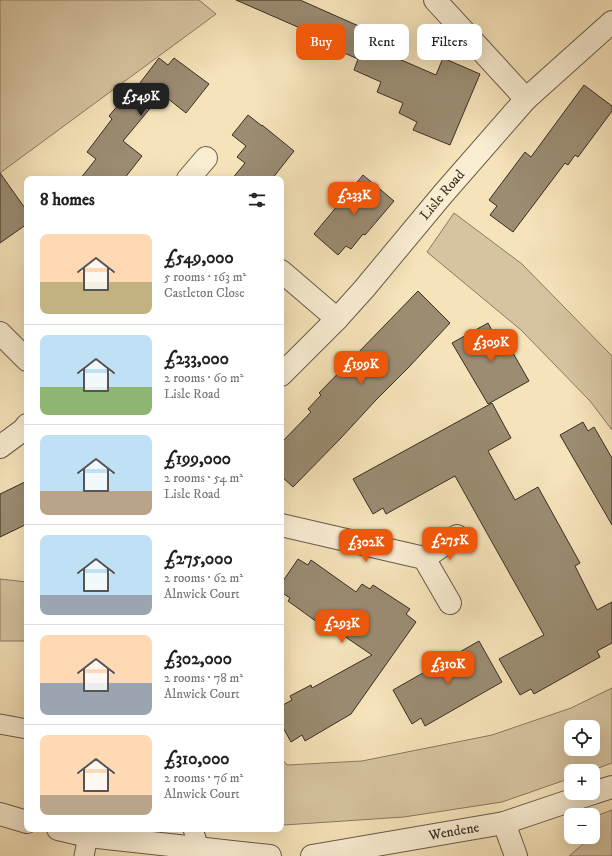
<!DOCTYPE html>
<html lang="en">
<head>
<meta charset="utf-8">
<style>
  :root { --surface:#fff; --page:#f2f2f2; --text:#222; --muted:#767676; --line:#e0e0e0; --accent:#ea580c }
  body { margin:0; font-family:"IM FELL DW Pica",serif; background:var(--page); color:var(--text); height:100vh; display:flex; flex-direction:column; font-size:15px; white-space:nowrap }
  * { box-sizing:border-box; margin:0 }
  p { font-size:13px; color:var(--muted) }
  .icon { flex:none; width:22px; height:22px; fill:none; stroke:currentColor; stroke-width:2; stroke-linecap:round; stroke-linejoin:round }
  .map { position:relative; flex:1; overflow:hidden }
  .panel { position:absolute; left:24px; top:176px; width:260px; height:656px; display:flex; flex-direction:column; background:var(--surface); border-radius:8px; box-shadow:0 4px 16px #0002 }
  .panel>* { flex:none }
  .hud { position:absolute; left:296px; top:24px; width:256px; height:36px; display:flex; gap:8px }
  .tools { position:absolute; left:564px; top:720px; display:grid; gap:8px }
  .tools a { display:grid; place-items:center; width:36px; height:36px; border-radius:8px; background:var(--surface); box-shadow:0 4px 16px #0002; font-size:20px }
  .price { position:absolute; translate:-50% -34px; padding:0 9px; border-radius:8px; background:var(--accent); color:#fff; font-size:13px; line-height:26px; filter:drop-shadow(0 1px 2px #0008) }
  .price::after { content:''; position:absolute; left:50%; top:24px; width:12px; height:9px; margin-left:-6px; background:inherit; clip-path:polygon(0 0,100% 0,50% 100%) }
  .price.on { background:#222; color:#fff }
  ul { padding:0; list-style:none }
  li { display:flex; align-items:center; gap:12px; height:100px; padding:0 16px }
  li+li { border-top:1px solid var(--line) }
  li span { display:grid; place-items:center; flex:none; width:112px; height:80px; border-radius:8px; color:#555 }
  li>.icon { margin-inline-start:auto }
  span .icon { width:48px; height:48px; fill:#fffc; stroke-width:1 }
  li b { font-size:17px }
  h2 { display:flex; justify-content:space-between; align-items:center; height:48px; padding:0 16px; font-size:17px }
  .chip { padding:0 14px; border-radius:8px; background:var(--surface); box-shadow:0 4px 16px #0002; font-size:14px; line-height:36px }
  .chip.on { background:var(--accent); color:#fff }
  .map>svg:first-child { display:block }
  .green { fill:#d6c4a0; stroke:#887962; fill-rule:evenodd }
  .building { fill:#9b8c72; stroke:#392e24 }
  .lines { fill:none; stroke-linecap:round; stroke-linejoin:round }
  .service-casing { stroke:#685b4a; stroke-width:21 }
  .minor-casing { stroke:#685b4a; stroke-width:24 }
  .service { stroke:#f9edd2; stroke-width:19 }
  .minor { stroke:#f9edd2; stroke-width:22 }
  .labels { text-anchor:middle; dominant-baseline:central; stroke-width:3.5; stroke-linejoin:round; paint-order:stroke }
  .street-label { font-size:14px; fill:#392e24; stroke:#f9edd2 }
</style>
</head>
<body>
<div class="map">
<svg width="612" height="856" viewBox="0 0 612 856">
  <rect width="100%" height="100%" fill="#f6e3ba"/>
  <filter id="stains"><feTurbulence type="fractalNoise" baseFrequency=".005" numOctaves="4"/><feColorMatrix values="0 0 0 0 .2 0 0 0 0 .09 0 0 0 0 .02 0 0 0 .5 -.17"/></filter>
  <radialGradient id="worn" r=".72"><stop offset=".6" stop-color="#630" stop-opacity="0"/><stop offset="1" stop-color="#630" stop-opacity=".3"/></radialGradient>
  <path class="green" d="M0,0h199l17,14 -216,159z
    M454,213l68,51 90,92v74l-22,-29 -69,-71 -94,-78z
    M0,579l27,3v59h-27z
    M612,688v75l-22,8h-19v7l-69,24 -98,15 -120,8 -3,-2v-65l6,7 75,-4 130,-26 79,-27zM571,727h22v22h-22z
    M612,810v46h-43l19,-16 1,-3h4v-12l3,-9z"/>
  <path class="building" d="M236,0h64l70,31 -1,2 28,13 -5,10 44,19 7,-17 37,16 -30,71 -37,-15 4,-8 -18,-9 4,-10 -26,-11 4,-10 -27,-12 4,-11 -60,-26 2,-5z
    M159,58l9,7 6,-7 35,26 -23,29 -24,-19 -39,47 19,15 -18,23h-44l16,-20 -9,-7 25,-33 -3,-3 15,-18 3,2z
    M584,85l28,21v5l-34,46 -3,-2 -7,10 -3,-2 -52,69 -23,-17 7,-9 -8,-6 36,-48 6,5z
    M248,115l14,11v-1l32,26 -22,28h-40l13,-16 -8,-6 9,-11 -14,-11z
    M0,173l27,38v13l-27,19z
    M363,175l31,26 -29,34 -2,-1 -12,15 -5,-3 -8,9 -24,-21z
    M418,291l32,32 -41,44 -33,33 -36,39 -47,48 -12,-11v-33l30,-31 -3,-3 13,-14 -2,-2z
    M488,323l7,13 6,-4 28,49 -41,23 -36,-61z
    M492,403l19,35 -23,13 27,49 23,-13 42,76 -5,3 22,44 15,-8v41l-15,8 3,6 -66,37 -3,-5 -11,6 -21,-36 45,-24 -89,-159 -69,38 -3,-6 -10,6 -20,-35z
    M583,422l5,9 6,-4 18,31v67l-52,-90z
    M27,481v43l-27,13v-43z
    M298,559l10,6 3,-5 45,32 6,-8 8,5 3,-4 37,24 -4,5 10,8 -65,92 -46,27 -3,-6 -11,7 -10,-18v-18l11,-6 -2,-4 21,-11 1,3 60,-33 -53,-36 -2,3 -29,-21 2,-3 -9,-6v-8z
    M479,641l23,41 -77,44 -4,-8 -9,6 -19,-34z"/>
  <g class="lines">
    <g class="service-casing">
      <path id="service" d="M0,724l27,5
        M193,829l6,19
        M84,856l4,-20"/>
    </g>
    <g class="minor-casing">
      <g id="minor">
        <path d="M435,0l91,99"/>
        <path d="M188,179l18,-21"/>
        <path d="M281,271l56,48"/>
        <path d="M0,333l27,27"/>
        <path id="s1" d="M281,375l56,-56 27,-30 79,-95 83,-95 86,-77"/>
        <path d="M0,447l23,-17 4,-5"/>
        <path d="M281,525l143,33 26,45"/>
        <path d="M424,558l33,-22"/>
        <path d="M593,793l19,-6"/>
        <path d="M0,814l27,8"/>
        <path d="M504,823l12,33"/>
        <path d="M58,829l30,7 182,20"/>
        <path id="s2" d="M312,856l192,-33 89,-30"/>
      </g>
    </g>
    <use href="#service" class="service"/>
    <use href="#minor" class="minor"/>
  </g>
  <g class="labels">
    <g class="street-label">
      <text stroke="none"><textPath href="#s1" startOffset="242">Lisle Road</textPath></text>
      <text stroke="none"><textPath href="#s2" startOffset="144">Wendene</textPath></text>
    </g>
  </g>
  <rect width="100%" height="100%" filter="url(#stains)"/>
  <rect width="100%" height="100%" fill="url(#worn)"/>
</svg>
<div class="tools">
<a><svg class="icon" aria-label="locate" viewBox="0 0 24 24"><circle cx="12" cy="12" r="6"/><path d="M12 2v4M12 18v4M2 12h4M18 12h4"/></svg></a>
<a>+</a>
<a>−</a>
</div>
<b class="price on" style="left:141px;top:117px">£549K</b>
<b class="price" style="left:354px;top:216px">£233K</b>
<b class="price" style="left:491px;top:363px">£309K</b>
<b class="price" style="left:361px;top:385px">£199K</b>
<b class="price" style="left:450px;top:561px">£275K</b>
<b class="price" style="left:366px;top:563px">£302K</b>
<b class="price" style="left:342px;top:644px">£293K</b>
<b class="price" style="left:448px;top:685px">£310K</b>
<div class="hud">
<a class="chip on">Buy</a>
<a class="chip">Rent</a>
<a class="chip">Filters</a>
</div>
<section class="panel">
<h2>8 homes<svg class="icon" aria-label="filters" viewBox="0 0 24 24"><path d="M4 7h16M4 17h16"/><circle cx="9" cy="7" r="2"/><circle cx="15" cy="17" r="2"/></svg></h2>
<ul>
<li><span style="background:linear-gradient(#ffd9b3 60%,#c2b280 0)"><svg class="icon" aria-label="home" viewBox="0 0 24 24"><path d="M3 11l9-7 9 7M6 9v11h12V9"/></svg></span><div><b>£549,000</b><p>5 rooms · 163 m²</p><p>Castleton Close</p></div></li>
<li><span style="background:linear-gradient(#bfe0f5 65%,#8fb573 0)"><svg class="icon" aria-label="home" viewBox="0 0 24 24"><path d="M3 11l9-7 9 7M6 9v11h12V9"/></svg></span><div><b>£233,000</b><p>2 rooms · 60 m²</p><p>Lisle Road</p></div></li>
<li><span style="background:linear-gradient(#bfe0f5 70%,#b9a48a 0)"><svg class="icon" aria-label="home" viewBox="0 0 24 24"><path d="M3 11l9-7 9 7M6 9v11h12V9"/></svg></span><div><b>£199,000</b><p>2 rooms · 54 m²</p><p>Lisle Road</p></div></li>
<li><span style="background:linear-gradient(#bfe0f5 75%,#9aa5b1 0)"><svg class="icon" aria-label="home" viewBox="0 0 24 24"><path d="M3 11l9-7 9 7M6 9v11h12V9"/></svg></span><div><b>£275,000</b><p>2 rooms · 62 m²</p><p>Alnwick Court</p></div></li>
<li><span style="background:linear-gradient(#ffd9b3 60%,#9aa5b1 0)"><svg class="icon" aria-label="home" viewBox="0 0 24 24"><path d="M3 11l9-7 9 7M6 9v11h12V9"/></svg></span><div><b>£302,000</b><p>2 rooms · 78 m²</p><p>Alnwick Court</p></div></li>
<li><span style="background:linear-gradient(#ffd9b3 75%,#b9a48a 0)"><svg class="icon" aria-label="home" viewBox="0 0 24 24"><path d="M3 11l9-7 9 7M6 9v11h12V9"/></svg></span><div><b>£310,000</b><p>2 rooms · 76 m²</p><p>Alnwick Court</p></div></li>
</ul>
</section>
</div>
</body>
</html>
